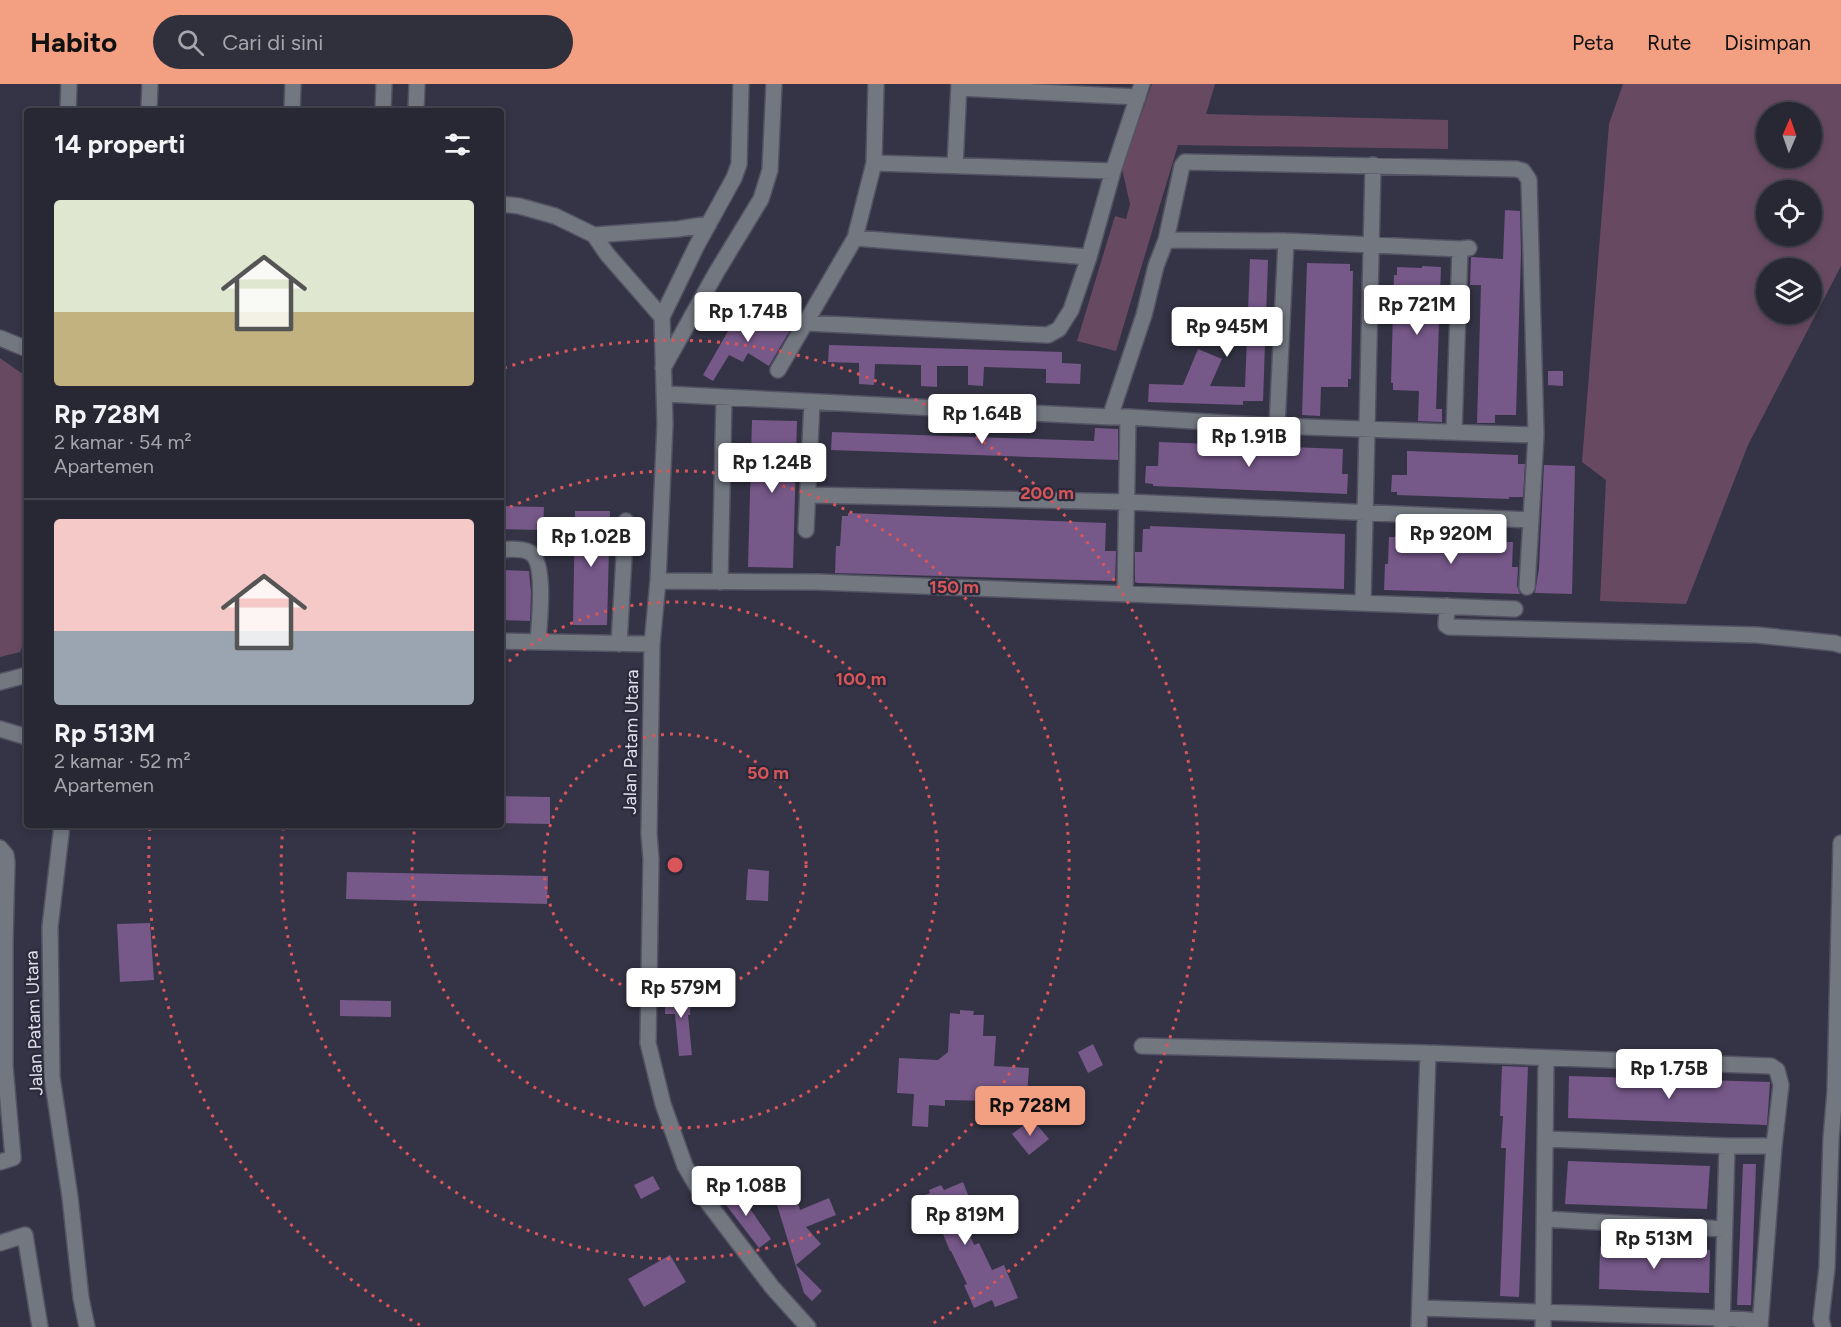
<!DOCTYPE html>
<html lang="id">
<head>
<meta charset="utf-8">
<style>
  :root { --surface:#282734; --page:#302f3c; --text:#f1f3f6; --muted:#a5a5ac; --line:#44444f; --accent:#f3a082 }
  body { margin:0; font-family:Figtree,sans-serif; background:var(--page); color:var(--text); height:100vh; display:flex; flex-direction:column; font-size:22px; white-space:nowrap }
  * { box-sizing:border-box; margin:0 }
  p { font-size:20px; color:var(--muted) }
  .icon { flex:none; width:33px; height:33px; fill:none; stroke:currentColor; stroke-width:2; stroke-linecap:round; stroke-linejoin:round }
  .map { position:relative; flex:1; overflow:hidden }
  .details { position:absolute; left:24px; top:24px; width:480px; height:720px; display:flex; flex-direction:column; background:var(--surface); border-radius:6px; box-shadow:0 3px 9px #0003,0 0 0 2px var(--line) }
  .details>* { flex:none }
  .needle { width:39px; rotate:2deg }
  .tools { position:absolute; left:1756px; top:18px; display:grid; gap:12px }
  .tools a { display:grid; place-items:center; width:66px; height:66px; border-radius:50%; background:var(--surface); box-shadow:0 3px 9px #0003,0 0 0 2px var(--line); font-size:30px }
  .price { position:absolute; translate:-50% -51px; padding:0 14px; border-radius:6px; background:#fff; color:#222; font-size:20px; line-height:39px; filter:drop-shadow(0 2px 3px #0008) }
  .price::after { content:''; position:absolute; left:50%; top:36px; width:18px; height:14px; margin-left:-9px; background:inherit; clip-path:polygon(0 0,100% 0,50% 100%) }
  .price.on { background:var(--accent); color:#111 }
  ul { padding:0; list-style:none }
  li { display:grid; align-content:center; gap:12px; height:318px; padding:0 30px }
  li+li { border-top:2px solid var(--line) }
  li span { display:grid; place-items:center; height:186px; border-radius:6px; color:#555 }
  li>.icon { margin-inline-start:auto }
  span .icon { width:108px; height:108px; fill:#fffc; stroke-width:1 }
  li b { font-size:26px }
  h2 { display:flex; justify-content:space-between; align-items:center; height:72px; padding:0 30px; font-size:26px }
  header { display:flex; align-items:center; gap:36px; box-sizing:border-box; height:84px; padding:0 30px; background:var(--accent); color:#111 }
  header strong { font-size:28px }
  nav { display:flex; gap:33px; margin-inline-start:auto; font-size:21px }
  .search { width:420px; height:54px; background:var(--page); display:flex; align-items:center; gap:15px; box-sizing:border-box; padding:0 21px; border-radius:33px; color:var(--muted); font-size:22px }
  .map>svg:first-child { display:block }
  .green { fill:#684962; fill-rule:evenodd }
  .building { fill:#765889 }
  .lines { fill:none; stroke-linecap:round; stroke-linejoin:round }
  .minor-casing { stroke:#545364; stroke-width:18 }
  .minor { stroke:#737780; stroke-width:15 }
  .ring { fill:none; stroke:#d85659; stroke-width:3; stroke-dasharray:3 6 }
  .labels { text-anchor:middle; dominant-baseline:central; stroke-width:4.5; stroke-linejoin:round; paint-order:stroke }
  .street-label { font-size:18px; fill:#e0dfeb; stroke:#2b2a3b }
  .centre { fill:#d85659; stroke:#2b2a3b; stroke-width:3 }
  .ring-label { font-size:18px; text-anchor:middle; font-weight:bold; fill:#d85659; stroke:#2b2a3b; stroke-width:4.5; stroke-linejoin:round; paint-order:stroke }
</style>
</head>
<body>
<header>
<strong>Habito</strong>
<div class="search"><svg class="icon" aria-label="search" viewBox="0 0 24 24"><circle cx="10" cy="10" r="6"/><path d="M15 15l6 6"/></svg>Cari di sini</div>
<nav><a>Peta</a><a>Rute</a><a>Disimpan</a></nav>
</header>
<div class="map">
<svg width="1841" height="1243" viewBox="0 0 1841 1243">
  <rect width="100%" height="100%" fill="#353446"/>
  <path class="green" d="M1152,0h63l-9,30 242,6v29l-270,-4 -62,206 -39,-10 38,-125 11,3 4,-15 -8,-35z
    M1623,0h218v182l-93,179 -62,159 -86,-3 6,-121 -24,-18 27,-338zM1812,28v46h-45v-46zM1812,106v46h-45v-46zM1767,184h45v46h-45z
    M0,274l27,19v255l-7,20 -20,5z"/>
  <path class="building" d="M1505,126l15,1 1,42 -5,162h-21v8h-18l4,-138h-11l1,-28 32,2z
    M1250,175l18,1 -5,141h-20v4l-95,-3 1,-18 34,1 15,-36 24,10 -12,27 35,1z
    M1307,179l43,1v7h3l-2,108h-3v8h-27l-1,29 -18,-1z
    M1422,182l19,1 -5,142h6v13l-24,-1 1,-30 -26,-1v-7h-2l3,-108h3v-8l25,1z
    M740,226l38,21 6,-11 9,5 -24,41 -21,-13 -5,9 -14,-7 -16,26 -10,-6z
    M829,261l233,7v11l19,1 -1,20 -34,-1v-14l-62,-2 -1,19 -15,-1v-19h-31v21l-16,-1v-21l-46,-1 -1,21 -15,-1v-21l-31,-1z
    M1548,287h15v15l-15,-1z
    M752,336l45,1 -4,147 -45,-1z
    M1095,344l23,1v31l-287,-10 1,-18 262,9z
    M1159,358l184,7 -1,25h6l-1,20 -194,-8v-2l-8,-1 1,-17h12z
    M1407,367l111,4v9h7l-2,33h-14v2l-112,-4v-3h-6l1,-17h15z
    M1544,381l31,1 -3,128 -37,-1 4,-25z
    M501,422l43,1 -1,23 -42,-1z
    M575,427h35l-3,114h-34z
    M848,429l258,10 -1,28h11l-1,30 -280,-8 1,-27h4l2,-30h6z
    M1150,442l195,8 -1,55 -206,-6 -3,-1v-30h7l1,-23h7z
    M1395,451l111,4v3h7l-1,25h6l-1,19 3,8 -136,-4 1,-26h3l1,-27h6z
    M501,486l28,1 2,22 -1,28 -29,-1z
    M501,712l49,1v27l-49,-1z
    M748,785l21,2 -1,30 -22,-1z
    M347,788l201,4 -1,28 -201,-5z
    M150,839l4,57 -34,2 -3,-58z
    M665,909h26l-1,22h-2l4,40 -13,1 -4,-42h-10z
    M340,916l51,1v16l-51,-1z
    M960,926l14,1 -1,4h11l-1,21h13l-2,30 35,2 -2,27 -22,-2v5h-12l-1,3 -47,-1v6l-16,-1 -1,22 -16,-1 2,-32 -17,-1 2,-35 39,2 10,-8 2,-39 10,1z
    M1093,960l10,21 -15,8 -10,-21z
    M1502,982l26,1 -9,230 -19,-1 6,-148h-5l2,-32h-3z
    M1569,992l201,6 -3,43 -199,-7z
    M1032,1035l17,20 -20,16 -17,-21z
    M1568,1077l142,5 -3,43 -142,-5z
    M1743,1080h13l-5,141h-14z
    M653,1092l7,13 -19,10 -7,-14z
    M789,1092l11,34 29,-12 7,17 -30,12 15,17 -25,21 26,26 -10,10 -8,-8 -34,-111z
    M963,1098l9,23 -13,5 15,35 5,-2 13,27 12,-5 14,33 -23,9 -3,-7 -18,8 -10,-23 3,-1 -16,-33h-1l-12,-29 -13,6 -12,-28 17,-7 -1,-3 12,-5 3,5z
    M735,1103l36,52 -12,9 -39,-51z
    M1600,1162l110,4 -1,43 -110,-4z
    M670,1171l16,27 -42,25 -16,-28z"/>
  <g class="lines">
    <g class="minor-casing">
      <path id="minor" d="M959,4l179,9
        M68,27l1,-27
        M149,27l1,-27
        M292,27l1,-27
        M383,27l1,-27
        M416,27l1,-27
        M874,79l239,8
        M955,82l4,-82
        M501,120l18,2 36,10 39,19 13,19 55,63 3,107 -7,157 -6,63 -3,190 2,25 -3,184 15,61 22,62 17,29 70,92 36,40
        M594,151l84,-6 31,-5
        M855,154l234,19
        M1469,164l-9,1 -174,-8 -120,-1 16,-74 3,-4 331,7 7,2 6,9 7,255 -9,152
        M662,233l35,-72 37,-67 5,-14 2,-80
        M806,239l242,12 11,-6 12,-19 18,-53 24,-86 29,-87
        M0,254l27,11
        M663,284l53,-95 45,-74 9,-29 4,-86
        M778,286l77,-132 19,-75 2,-79
        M665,310l445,23h18l149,9 259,9
        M1110,333l34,-102 12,-49 10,-26
        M1277,342l9,-185
        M1454,348l6,-183
        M808,411l320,7 403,18
        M806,446l6,-128
        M501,466c8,-1 20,-2 28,2 18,8 10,72 9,90
        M658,497l159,1 698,27
        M720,498l4,-184
        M1125,510l3,-177
        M1363,519l10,-438
        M1447,522l-1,19 3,2 308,8 77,8 7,2
        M501,557l151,3
        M619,560l7,-123
        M0,598l27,-7
        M0,645l27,8
        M62,741l-12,102 2,150 18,120 11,101 6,29
        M0,764l6,7 1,7 -2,80v124l8,92 -13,4
        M1142,962l286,7 343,13 6,4 4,15 -7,61 -14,181
        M1546,1055l181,7h47
        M1544,1135l180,10
        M0,1159l25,-8 15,92
        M1420,1224l302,10 38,3
        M1722,1242l5,-180
        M1419,1243l9,-274
        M1543,1243l3,-269
        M1823,1243l-2,-8 6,-51 4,-129 4,-47 6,-249"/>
    </g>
    <use href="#minor" class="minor"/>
  </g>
  <g class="ring">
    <circle cx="675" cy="781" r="131"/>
    <path d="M502 583A263 263 0 1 1 415 742"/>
    <path d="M502 427A394 394 0 1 1 283 743"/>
    <path d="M420 1241A526 526 0 0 1 150 744M504 284A526 526 0 0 1 930 1241"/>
  </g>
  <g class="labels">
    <g class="street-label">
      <text transform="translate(631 658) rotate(-89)">Jalan Patam Utara</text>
      <text transform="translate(34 939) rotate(-92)">Jalan Patam Utara</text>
    </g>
  </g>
  <circle cx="675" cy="781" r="9" class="centre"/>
  <g class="ring-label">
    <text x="1047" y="415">200 m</text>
    <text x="954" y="509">150 m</text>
    <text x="861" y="601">100 m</text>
    <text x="768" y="695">50 m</text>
  </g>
</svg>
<div class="tools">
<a><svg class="needle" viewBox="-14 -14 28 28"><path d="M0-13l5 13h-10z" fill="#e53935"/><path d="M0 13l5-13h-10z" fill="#a5a5ac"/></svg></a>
<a><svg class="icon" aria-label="locate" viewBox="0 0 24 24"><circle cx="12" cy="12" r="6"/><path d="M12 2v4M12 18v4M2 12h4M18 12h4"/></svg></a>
<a><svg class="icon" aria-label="layers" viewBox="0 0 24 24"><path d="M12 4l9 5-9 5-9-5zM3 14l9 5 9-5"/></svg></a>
</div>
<b class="price" style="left:1417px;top:252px">Rp 721M</b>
<b class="price" style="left:748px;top:259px">Rp 1.74B</b>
<b class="price" style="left:1227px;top:274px">Rp 945M</b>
<b class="price" style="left:982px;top:361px">Rp 1.64B</b>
<b class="price" style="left:1249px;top:384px">Rp 1.91B</b>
<b class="price" style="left:772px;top:410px">Rp 1.24B</b>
<b class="price" style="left:1451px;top:481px">Rp 920M</b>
<b class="price" style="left:591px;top:484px">Rp 1.02B</b>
<b class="price" style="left:681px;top:935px">Rp 579M</b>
<b class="price" style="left:1669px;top:1016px">Rp 1.75B</b>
<b class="price on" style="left:1030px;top:1053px">Rp 728M</b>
<b class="price" style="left:746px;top:1133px">Rp 1.08B</b>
<b class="price" style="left:965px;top:1162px">Rp 819M</b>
<b class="price" style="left:1654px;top:1186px">Rp 513M</b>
<section class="details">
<h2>14 properti<svg class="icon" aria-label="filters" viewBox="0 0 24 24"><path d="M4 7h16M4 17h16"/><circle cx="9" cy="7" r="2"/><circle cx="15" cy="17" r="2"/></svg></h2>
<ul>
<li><span style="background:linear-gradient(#dfe7d0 60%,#c2b280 0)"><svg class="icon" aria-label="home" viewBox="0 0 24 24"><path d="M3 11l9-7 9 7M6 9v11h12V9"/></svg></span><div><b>Rp 728M</b><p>2 kamar · 54 m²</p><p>Apartemen</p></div></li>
<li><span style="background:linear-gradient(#f6c9c9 60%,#9aa5b1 0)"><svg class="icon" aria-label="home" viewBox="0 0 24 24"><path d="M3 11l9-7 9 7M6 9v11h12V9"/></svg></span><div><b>Rp 513M</b><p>2 kamar · 52 m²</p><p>Apartemen</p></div></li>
</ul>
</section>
</div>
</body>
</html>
